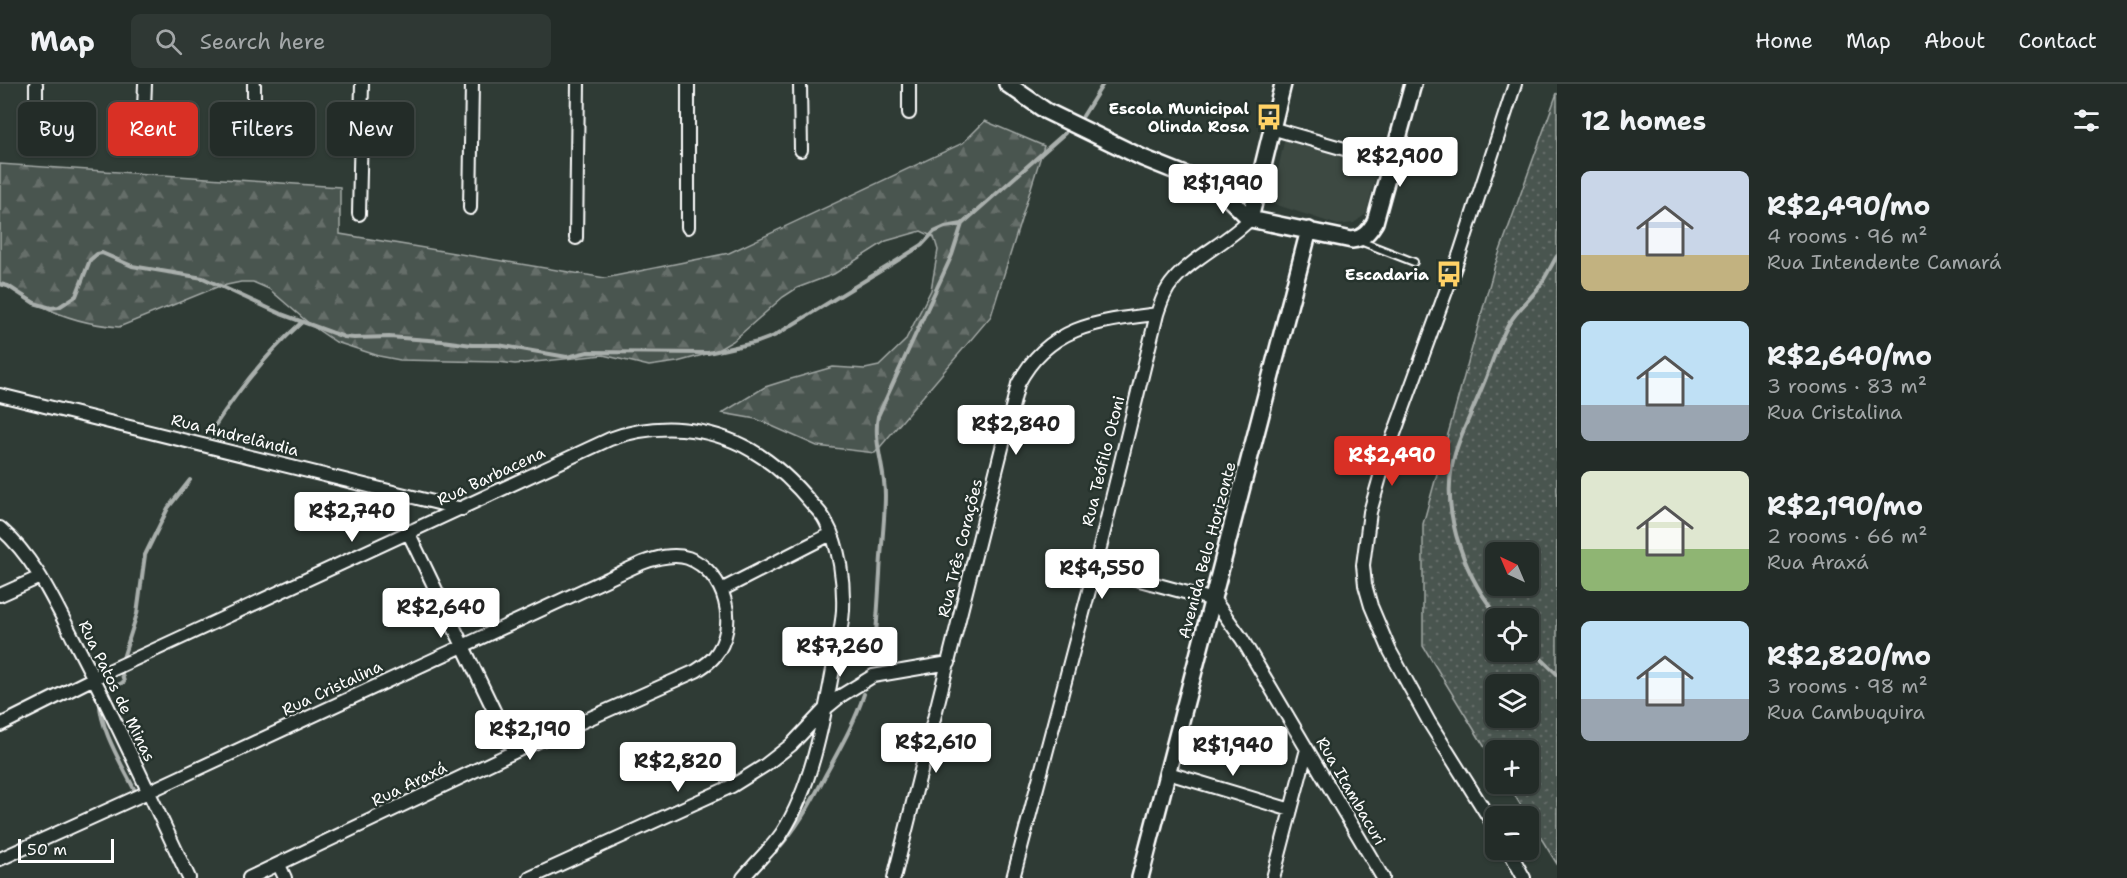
<!DOCTYPE html>
<html lang="en">
<head>
<meta charset="utf-8">
<style>
  :root { --surface:#232c28; --page:#2f3834; --text:#f1f3f6; --muted:#a3a7a8; --line:#404845; --accent:#d93025 }
  body { margin:0; font-family:"Shantell Sans",sans-serif; background:var(--page); color:var(--text); height:100vh; display:flex; flex-direction:column; font-size:22px; white-space:nowrap }
  * { box-sizing:border-box; margin:0 }
  p { font-size:20px; color:var(--muted) }
  .icon { flex:none; width:33px; height:33px; fill:none; stroke:currentColor; stroke-width:2; stroke-linecap:round; stroke-linejoin:round }
  .map { position:relative; flex:1; overflow:hidden }
  .side { display:flex; flex-direction:column; background:var(--surface); width:570px }
  .side>* { flex:none }
  .banner { position:absolute; left:18px; top:18px; width:570px; height:54px; display:flex; gap:12px }
  .needle { width:39px; rotate:316deg }
  .tools { position:absolute; left:1485px; top:458px; display:grid; gap:12px }
  .tools a { display:grid; place-items:center; width:54px; height:54px; border-radius:9px; background:var(--surface); box-shadow:0 2px 4px #0004,0 0 0 2px var(--line); font-size:30px }
  .scale { position:absolute; left:18px; bottom:15px; width:96px; box-sizing:border-box; padding-left:6px; border:3px solid #fff; border-top:0; font-size:16px; line-height:21px; white-space:nowrap; color:#fff; -webkit-text-stroke:4px #26332d; paint-order:stroke }
  .price { position:absolute; translate:-50% -51px; padding:0 14px; border-radius:6px; background:#fff; color:#222; font-size:20px; line-height:39px; filter:drop-shadow(0 2px 3px #0008) }
  .price::after { content:''; position:absolute; left:50%; top:36px; width:18px; height:14px; margin-left:-9px; background:inherit; clip-path:polygon(0 0,100% 0,50% 100%) }
  .price.current { background:var(--accent); color:#fff }
  ul { padding:0; list-style:none }
  li { display:flex; align-items:center; gap:18px; height:150px; padding:0 24px }
  li span { display:grid; place-items:center; flex:none; width:168px; height:120px; border-radius:9px; color:#555 }
  li>.icon { margin-inline-start:auto }
  span .icon { width:72px; height:72px; fill:#fffc; stroke-width:1 }
  li b { font-size:26px }
  h2 { display:flex; justify-content:space-between; align-items:center; height:72px; padding:0 24px; font-size:26px }
  .chip { padding:0 21px; border-radius:9px; background:var(--surface); box-shadow:0 2px 4px #0004,0 0 0 2px var(--line); font-size:21px; line-height:54px }
  .chip.current { background:var(--accent); color:#fff }
  header { display:flex; align-items:center; gap:36px; box-sizing:border-box; height:84px; padding:0 30px; background:var(--surface); border-bottom:2px solid var(--line) }
  header strong { font-size:28px }
  nav { display:flex; gap:33px; margin-inline-start:auto; font-size:21px }
  .search { width:420px; height:54px; background:var(--page); display:flex; align-items:center; gap:15px; box-sizing:border-box; padding:0 21px; border-radius:9px; color:var(--muted); font-size:22px }
  main { display:flex; flex:1; min-height:0 }
  .map>svg:first-child { display:block }
  .built { fill:#3c4842 }
  .grass { fill:url(#grass-dots); stroke:#a4aaa7; stroke-width:1.5; fill-rule:evenodd }
  .forest { fill:url(#forest-firs); stroke:#a4aaa7; stroke-width:1.5 }
  .lines { fill:none; stroke-linecap:round; stroke-linejoin:round }
  .stream { stroke:#a9afac; stroke-width:4 }
  .service-casing { stroke:#fff; stroke-width:10 }
  .minor-casing { stroke:#fff; stroke-width:16 }
  .tertiary-casing { stroke:#fff; stroke-width:20 }
  .service { stroke:#26332d; stroke-width:6 }
  .minor { stroke:#26332d; stroke-width:12 }
  .tertiary { stroke:#26332d; stroke-width:15 }
  .labels { text-anchor:middle; dominant-baseline:central; stroke-width:5; stroke-linejoin:round; paint-order:stroke }
  .poi-label { font-size:16px; font-weight:bold; fill:#fff; stroke:#26332d; text-anchor:end }
  .street-label { font-size:16px; fill:#fff; stroke:#26332d }
</style>
</head>
<body>
<header>
<strong>Map</strong>
<div class="search"><svg class="icon" aria-label="search" viewBox="0 0 24 24"><circle cx="10" cy="10" r="6"/><path d="M15 15l6 6"/></svg>Search here</div>
<nav><a>Home</a><a>Map</a><a>About</a><a>Contact</a></nav>
</header>
<main>
<div class="map">
<svg width="1557" height="794" viewBox="0 0 1557 794">
  <defs>
    <pattern id="grass-dots" width="8" height="8" patternUnits="userSpaceOnUse" patternTransform="scale(1.5)"><rect width="8" height="8" fill="#4a544f"/><path d="M2 2h.1M6 6h.1" fill="none" stroke="#656e69" stroke-width="1.8" stroke-linecap="round"/></pattern>
    <pattern id="forest-firs" width="22" height="20" patternUnits="userSpaceOnUse" patternTransform="scale(1.5)"><rect width="22" height="20" fill="#4a544f"/><path d="M5 1l3.5 6h-7zM16 11l3.5 6h-7z" fill="#656e69"/></pattern>
  </defs>
  <rect width="100%" height="100%" fill="#2f3b35"/>
  <filter id="ink" filterUnits="userSpaceOnUse"><feTurbulence type="fractalNoise" baseFrequency=".0167" numOctaves="2"/><feDisplacementMap in="SourceGraphic" scale="12" xChannelSelector="R" yChannelSelector="G"/><feConvolveMatrix kernelMatrix="1 2 1 2 8 2 1 2 1" color-interpolation-filters="sRGB"/></filter>
  <g filter="url(#ink)">
    <path class="built" d="M1285,53l94,26 -13,51 -12,9 -16,2 -67,-22z"/>
    <path class="grass" d="M1557,9v771l-50,-81h21v-33h-32l-1,14 -72,-118v-122l72,-259zM1496,468h32v33h-32zM1496,534h32v33h-32zM1496,600h32v33h-32z"/>
    <path class="forest" d="M985,37l59,25 -53,170 -116,137 -58,-7 -61,-27 -34,-6 43,-26 19,-6 49,-14 32,2 14,-3 26,-25 26,-51 7,-40 -4,-13 -13,-6 -35,10 -52,33 -37,14 -14,9 -50,44 -19,11 -37,10 -28,4 -46,-11 -88,9 -17,-2 -98,-2 -21,-4 -43,-14 -24,-16 -43,-37 -16,-7h-12l-24,5 -98,40c-25,-2 -54,-9 -77,-21 -14,-8 -26,-17 -42,-21v-121l340,23v47l265,44 124,-25 234,-110z"/>
    <g class="lines">
      <path class="stream" d="M1083,32l20,-32
        M0,200l8,2 26,17 17,5 8,-1 17,-11 14,-36 7,-6 5,-1 30,13 71,12 78,36 63,23 10,1 35,-1 53,4 30,4h26l69,12 21,-5 120,1 50,-11 16,-6 121,-74 27,-17 12,-13 11,-5 17,-3 103,-91
        M212,346c26,-40 54,-76 90,-108
        M1500,534c-33,-37 -58,-101 -48,-152 5,-26 19,-51 29,-76 10,-23 16,-47 29,-68 8,-13 20,-22 29,-35 7,-10 12,-21 18,-31
        M1528,562l29,28
        M123,574l14,-44 8,-59 23,-47 22,-28
        M873,578c4,-30 5,-59 7,-88 1,-27 5,-53 5,-79 0,-26 -12,-53 -7,-79l74,-161 10,-31
        M104,607l20,-9 -3,-12
        M100,615c-2,28 24,69 36,94
        M775,768c22,-23 36,-49 51,-78 14,-26 29,-52 38,-80"/>
      <g class="service-casing">
        <path id="service" d="M1360,157l54,21"/>
      </g>
      <g class="minor-casing">
        <path id="minor" d="M254,0v38
          M800,0l1,66
          M909,0v29
          M36,19v-19
          M144,24l1,-24
          M1271,44l119,34
          M470,124l2,-124
          M359,130l3,-130
          M688,143v-143
          M576,154l2,-154
          M0,311l462,114
          M0,444c34,29 53,71 73,110 42,79 78,160 116,240
          M409,450l105,218
          M1095,484l119,32 28,39 141,239
          M721,506l110,-56
          M0,511l40,-18
          M0,641l94,-47 516,-239c46,-17 99,-13 141,11 24,14 43,32 61,54 5,5 11,11 14,18 14,25 18,60 17,88 -1,18 -6,37 -9,54 -10,54 -22,123 -52,169 -11,16 -27,30 -39,45
          M1168,689l123,37
          M1496,745l-67,-107 -39,-71 -19,-45 -6,-21 -2,-20 7,-53 16,-56 74,-203 55,-169
          M1508,765l16,29
          M0,775l148,-67 494,-229c14,-5 31,-10 46,-5 38,14 52,68 26,99 -5,6 -12,10 -18,14l-182,81 -265,126
          M279,781l6,13
          M530,794l202,-92 32,-20 27,-21 35,-37 16,-13 31,-19 76,-13
          M894,794l124,-494c30,-58 80,-63 139,-70
          M1013,794l82,-310 62,-254c4,-12 8,-24 17,-34 18,-22 54,-38 76,-61
          M1273,794l34,-129"/>
      </g>
      <g class="tertiary-casing">
        <path id="tertiary" d="M1007,0l39,27 97,47 75,30 39,1
          M1218,104l32,31
          M1250,135l102,21c11,-1 17,-8 23,-18l38,-138
          M1250,135l33,-135
          M1140,794l169,-648"/>
      </g>
      <use href="#service" class="service"/>
      <use href="#minor" class="minor"/>
      <use href="#tertiary" class="tertiary"/>
    </g>
  </g>
  <defs>
    <g id="bus-bare" transform="scale(2.07)"><path d="M-5-6H5V4H4V6H2V4H-2V6H-4V4H-5ZM-3.5-4V0h7V-4ZM-3.5 1.2v1.5H-2V1.2ZM2 1.2v1.5H3.5V1.2Z" fill="#ffd166" stroke="#26332d" stroke-width="2.5" paint-order="stroke"/></g>
  </defs>
  <g fill-rule="evenodd">
    <use href="#bus-bare" x="1269" y="33"/>
    <use href="#bus-bare" x="1449" y="190"/>
  </g>
  <g class="labels">
    <g class="poi-label">
      <text x="1249" y="24">Escola Municipal<tspan x="1249" dy="18">Olinda Rosa</tspan></text>
      <text x="1429" y="190">Escadaria</text>
    </g>
    <g class="street-label">
      <text transform="translate(235 351) rotate(14)">Rua Andrelândia</text>
      <text transform="translate(1103 377) rotate(-76)">Rua Teófilo Otoni</text>
      <text transform="translate(491 392) rotate(-25)">Rua Barbacena</text>
      <text transform="translate(960 464) rotate(-76)">Rua Três Corações</text>
      <text transform="translate(1207 466) rotate(-75)">Avenida Belo Horizonte</text>
      <text transform="translate(332 604) rotate(-25)">Rua Cristalina</text>
      <text transform="translate(117 607) rotate(64)">Rua Patos de Minas</text>
      <text transform="translate(409 700) rotate(-26)">Rua Araxá</text>
      <text transform="translate(1351 707) rotate(60)">Rua Itambacuri</text>
    </g>
  </g>
</svg>
<div class="tools">
<a><svg class="needle" viewBox="-14 -14 28 28"><path d="M0-13l5 13h-10z" fill="#e53935"/><path d="M0 13l5-13h-10z" fill="#a3a7a8"/></svg></a>
<a><svg class="icon" aria-label="locate" viewBox="0 0 24 24"><circle cx="12" cy="12" r="6"/><path d="M12 2v4M12 18v4M2 12h4M18 12h4"/></svg></a>
<a><svg class="icon" aria-label="layers" viewBox="0 0 24 24"><path d="M12 4l9 5-9 5-9-5zM3 14l9 5 9-5"/></svg></a>
<a>+</a>
<a>−</a>
</div>
<div class="scale">50 m</div>
<b class="price" style="left:1400px;top:104px">R$2,900</b>
<b class="price" style="left:1223px;top:131px">R$1,990</b>
<b class="price" style="left:1016px;top:372px">R$2,840</b>
<b class="price current" style="left:1392px;top:403px">R$2,490</b>
<b class="price" style="left:352px;top:459px">R$2,740</b>
<b class="price" style="left:1102px;top:516px">R$4,550</b>
<b class="price" style="left:441px;top:555px">R$2,640</b>
<b class="price" style="left:840px;top:594px">R$7,260</b>
<b class="price" style="left:530px;top:677px">R$2,190</b>
<b class="price" style="left:936px;top:690px">R$2,610</b>
<b class="price" style="left:1233px;top:693px">R$1,940</b>
<b class="price" style="left:678px;top:709px">R$2,820</b>
<div class="banner">
<a class="chip">Buy</a>
<a class="chip current">Rent</a>
<a class="chip">Filters</a>
<a class="chip">New</a>
</div>
</div>
<section class="side">
<h2>12 homes<svg class="icon" aria-label="filters" viewBox="0 0 24 24"><path d="M4 7h16M4 17h16"/><circle cx="9" cy="7" r="2"/><circle cx="15" cy="17" r="2"/></svg></h2>
<ul>
<li><span style="background:linear-gradient(#c9d6e8 70%,#c2b280 0)"><svg class="icon" aria-label="home" viewBox="0 0 24 24"><path d="M3 11l9-7 9 7M6 9v11h12V9"/></svg></span><div><b>R$2,490/mo</b><p>4 rooms · 96 m²</p><p>Rua Intendente Camará</p></div></li>
<li><span style="background:linear-gradient(#bfe0f5 70%,#9aa5b1 0)"><svg class="icon" aria-label="home" viewBox="0 0 24 24"><path d="M3 11l9-7 9 7M6 9v11h12V9"/></svg></span><div><b>R$2,640/mo</b><p>3 rooms · 83 m²</p><p>Rua Cristalina</p></div></li>
<li><span style="background:linear-gradient(#dfe7d0 65%,#8fb573 0)"><svg class="icon" aria-label="home" viewBox="0 0 24 24"><path d="M3 11l9-7 9 7M6 9v11h12V9"/></svg></span><div><b>R$2,190/mo</b><p>2 rooms · 66 m²</p><p>Rua Araxá</p></div></li>
<li><span style="background:linear-gradient(#bfe0f5 65%,#9aa5b1 0)"><svg class="icon" aria-label="home" viewBox="0 0 24 24"><path d="M3 11l9-7 9 7M6 9v11h12V9"/></svg></span><div><b>R$2,820/mo</b><p>3 rooms · 98 m²</p><p>Rua Cambuquira</p></div></li>
</ul>
</section>
</main>
</body>
</html>
